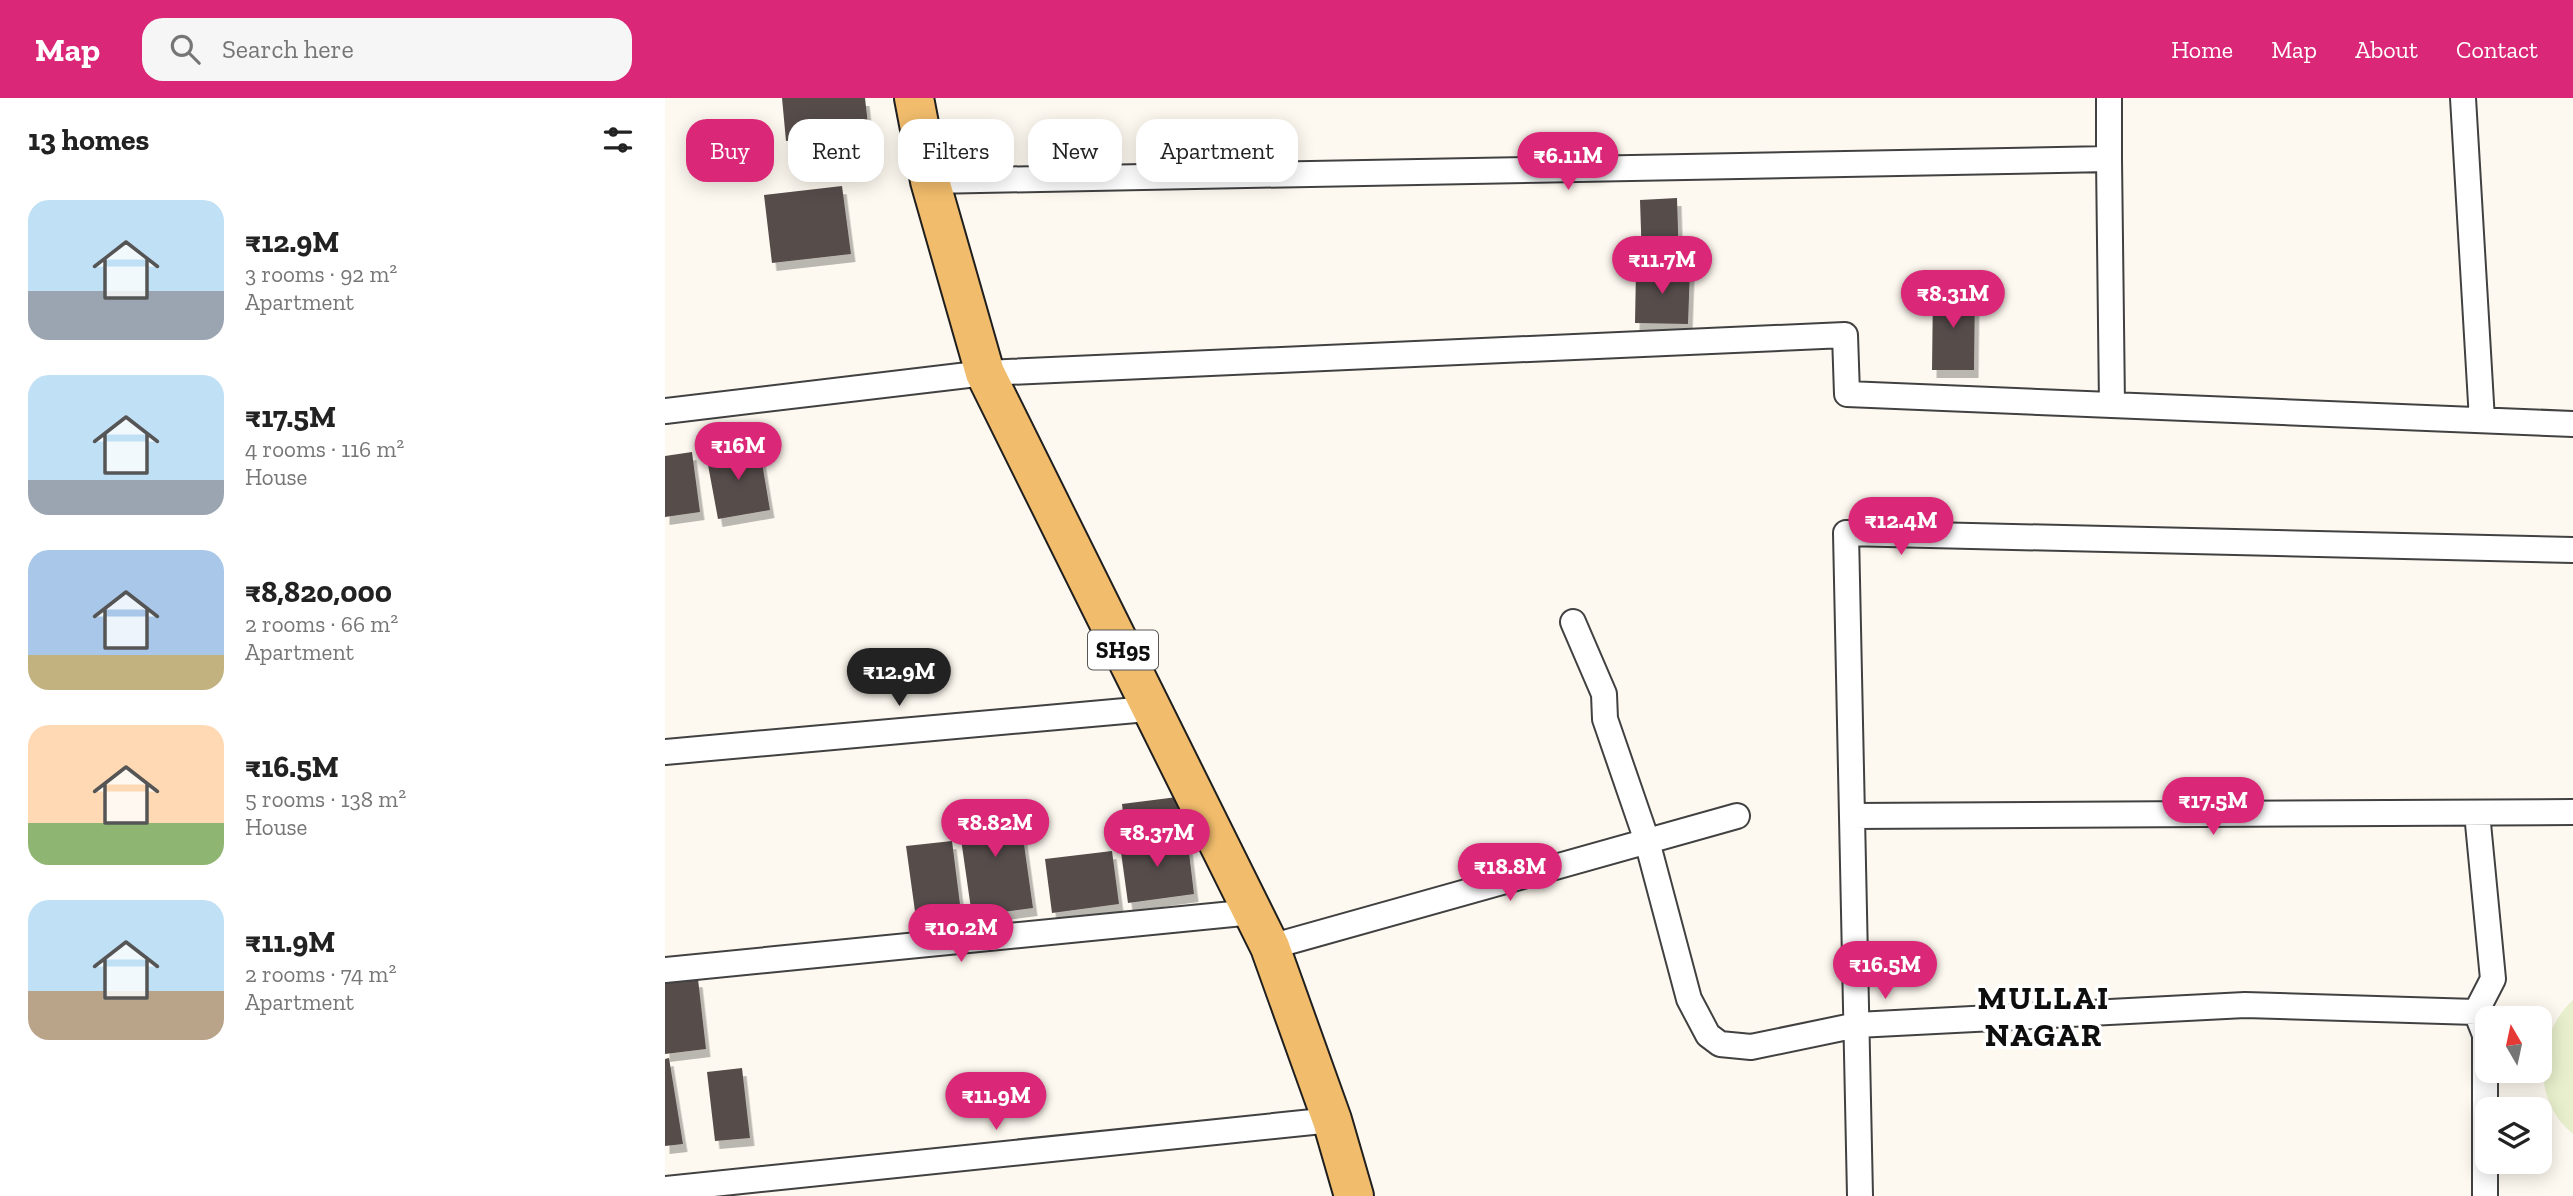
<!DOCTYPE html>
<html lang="en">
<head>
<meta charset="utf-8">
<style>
  :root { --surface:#fff; --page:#f6f6f6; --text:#222; --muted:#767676; --accent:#db2777 }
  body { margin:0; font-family:"Zilla Slab",serif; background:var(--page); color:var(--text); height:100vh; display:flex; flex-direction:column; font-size:26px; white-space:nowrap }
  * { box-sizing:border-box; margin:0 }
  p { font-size:23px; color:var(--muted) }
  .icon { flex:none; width:38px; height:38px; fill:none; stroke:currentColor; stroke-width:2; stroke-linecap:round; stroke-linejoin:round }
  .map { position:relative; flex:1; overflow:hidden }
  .drawer { display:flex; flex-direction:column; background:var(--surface); width:665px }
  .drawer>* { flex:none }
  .banner { position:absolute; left:21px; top:21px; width:665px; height:63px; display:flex; gap:14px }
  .needle { width:46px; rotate:351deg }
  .buttons { position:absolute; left:1810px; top:908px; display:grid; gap:14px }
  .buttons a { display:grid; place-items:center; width:77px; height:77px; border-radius:14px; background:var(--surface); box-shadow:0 4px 18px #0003; font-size:35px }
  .price { position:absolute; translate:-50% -60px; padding:0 16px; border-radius:24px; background:var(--accent); color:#fff; font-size:23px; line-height:46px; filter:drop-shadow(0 2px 4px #0008) }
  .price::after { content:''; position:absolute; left:50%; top:42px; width:21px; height:16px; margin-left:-10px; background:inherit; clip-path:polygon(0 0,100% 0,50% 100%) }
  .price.on { background:#222; color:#fff }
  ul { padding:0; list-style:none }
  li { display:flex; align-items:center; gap:21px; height:175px; padding:0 28px }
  li span { display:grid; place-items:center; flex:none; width:196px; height:140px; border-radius:21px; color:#555 }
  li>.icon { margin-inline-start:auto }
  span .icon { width:84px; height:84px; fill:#fffc; stroke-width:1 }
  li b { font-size:30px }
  h2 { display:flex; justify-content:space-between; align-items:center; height:84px; padding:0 28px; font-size:30px }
  .pill { padding:0 24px; border-radius:21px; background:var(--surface); box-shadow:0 4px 18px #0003; font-size:24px; line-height:63px }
  .pill.on { background:var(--accent); color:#fff }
  header { display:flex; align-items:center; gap:42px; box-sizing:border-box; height:98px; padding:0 35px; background:var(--accent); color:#fff }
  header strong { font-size:33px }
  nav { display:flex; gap:38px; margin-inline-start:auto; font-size:24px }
  .search { width:490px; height:63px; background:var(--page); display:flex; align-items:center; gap:18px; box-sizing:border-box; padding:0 24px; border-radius:21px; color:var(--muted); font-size:26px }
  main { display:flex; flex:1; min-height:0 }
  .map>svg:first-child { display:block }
  .pitch { fill:#e8efcc }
  .building { fill:#564d4b; filter:url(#shadow) }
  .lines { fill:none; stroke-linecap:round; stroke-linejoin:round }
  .minor-casing { stroke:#414141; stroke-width:28 }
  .primary-casing { stroke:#1f1f1f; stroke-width:42 }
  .minor { stroke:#fff; stroke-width:24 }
  .primary { stroke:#f1bc6c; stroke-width:38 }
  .labels { text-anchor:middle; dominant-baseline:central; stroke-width:7; stroke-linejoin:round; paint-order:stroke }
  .shield { fill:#fff; stroke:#565656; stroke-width:2 }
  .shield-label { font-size:23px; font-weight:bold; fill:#0e0e0e }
  .district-label { font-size:32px; font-weight:bold; letter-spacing:2px; fill:#0e0e0e; stroke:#fff }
</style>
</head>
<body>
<header>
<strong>Map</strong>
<div class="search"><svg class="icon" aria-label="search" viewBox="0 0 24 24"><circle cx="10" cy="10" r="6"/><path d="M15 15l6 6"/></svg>Search here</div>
<nav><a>Home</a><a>Map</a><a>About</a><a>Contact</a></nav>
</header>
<main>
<section class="drawer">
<h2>13 homes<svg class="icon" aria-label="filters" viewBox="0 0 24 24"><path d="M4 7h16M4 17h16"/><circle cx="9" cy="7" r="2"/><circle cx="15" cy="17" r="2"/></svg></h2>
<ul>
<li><span style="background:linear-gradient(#bfe0f5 65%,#9aa5b1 0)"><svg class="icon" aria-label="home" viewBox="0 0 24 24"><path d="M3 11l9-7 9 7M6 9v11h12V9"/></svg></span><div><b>₹12.9M</b><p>3 rooms · 92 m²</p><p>Apartment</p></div></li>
<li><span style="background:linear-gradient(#bfe0f5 75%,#9aa5b1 0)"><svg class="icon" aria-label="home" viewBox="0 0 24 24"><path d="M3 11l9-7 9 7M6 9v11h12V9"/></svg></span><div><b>₹17.5M</b><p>4 rooms · 116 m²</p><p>House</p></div></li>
<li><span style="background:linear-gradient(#a9c7e8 75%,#c2b280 0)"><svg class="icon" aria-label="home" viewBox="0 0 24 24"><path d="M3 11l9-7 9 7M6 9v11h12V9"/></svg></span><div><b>₹8,820,000</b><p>2 rooms · 66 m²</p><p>Apartment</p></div></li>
<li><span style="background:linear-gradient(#ffd9b3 70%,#8fb573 0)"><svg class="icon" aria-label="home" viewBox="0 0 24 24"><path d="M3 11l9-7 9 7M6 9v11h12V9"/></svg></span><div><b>₹16.5M</b><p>5 rooms · 138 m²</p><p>House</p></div></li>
<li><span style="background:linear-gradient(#bfe0f5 65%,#b9a48a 0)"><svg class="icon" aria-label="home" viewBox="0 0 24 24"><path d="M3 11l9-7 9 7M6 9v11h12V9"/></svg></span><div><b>₹11.9M</b><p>2 rooms · 74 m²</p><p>Apartment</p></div></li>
</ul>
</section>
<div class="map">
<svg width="1908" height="1098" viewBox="0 0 1908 1098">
  <defs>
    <filter id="shadow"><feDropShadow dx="4.5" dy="8" stdDeviation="0" flood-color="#0004"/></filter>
  </defs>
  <rect width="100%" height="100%" fill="#fef9f0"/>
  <path class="pitch" d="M1908,902v134c-42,-33 -38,-99 0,-134z"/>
  <path class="building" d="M117,0h83l4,35 -83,8z
    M177,88l9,68 -79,9 -8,-68z
    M1012,100l2,62 -37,1 -2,-61z
    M971,171l54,1 -2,54 -53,-1z
    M1268,191h42l-1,81h-42z
    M94,347l11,65 -52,9 -12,-65z
    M27,354l8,60 -35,5v-61z
    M520,698l3,33 -62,8 -4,-33z
    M353,704l15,106 -61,8 -15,-105z
    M522,738l7,58 -66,9 -8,-58z
    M287,743l10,79 -45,6 -11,-80z
    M447,753l7,53 -67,9 -7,-54z
    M33,881l8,70 -41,5v-71z
    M4,960l14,86 -18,2v-87z
    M77,970l8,70 -35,3 -8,-69z"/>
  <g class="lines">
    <g class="minor-casing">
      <path id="minor" d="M1798,0l19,322
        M1444,61l3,246
        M265,83l1179,-22v-61
        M0,313l320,-38 860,-38 2,59 726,30
        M908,524l31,72 1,25 42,122 42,158 19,36 12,9 31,3 106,-22 388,-20 231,7
        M0,654l471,-42 12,-9
        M1812,715l16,166 -17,33 9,23v161
        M1187,718l721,-4
        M605,849l467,-131
        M0,872l588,-58
        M0,1091l667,-69
        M1195,1098l-14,-663 727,17"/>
    </g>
    <g class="primary-casing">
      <path id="primary" d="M249,0l16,83 55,192 285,574 62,173 22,76"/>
    </g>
    <use href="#minor" class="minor"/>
    <use href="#primary" class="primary"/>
  </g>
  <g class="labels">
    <rect class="shield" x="423" y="532.5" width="70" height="39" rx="5"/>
    <g class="shield-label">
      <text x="458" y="552">SH95</text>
    </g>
    <g class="district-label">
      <text x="1379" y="900">MULLAI<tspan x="1379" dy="37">NAGAR</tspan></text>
    </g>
  </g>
</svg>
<div class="buttons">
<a><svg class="needle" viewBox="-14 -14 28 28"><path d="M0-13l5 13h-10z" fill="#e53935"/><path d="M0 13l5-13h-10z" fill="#767676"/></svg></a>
<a><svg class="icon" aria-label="layers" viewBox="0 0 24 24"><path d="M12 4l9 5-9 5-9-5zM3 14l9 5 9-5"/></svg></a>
</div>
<b class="price" style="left:903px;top:94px">₹6.11M</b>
<b class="price" style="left:997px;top:198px">₹11.7M</b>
<b class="price" style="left:1288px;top:232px">₹8.31M</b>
<b class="price" style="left:73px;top:384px">₹16M</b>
<b class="price" style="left:1236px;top:459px">₹12.4M</b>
<b class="price on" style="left:234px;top:610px">₹12.9M</b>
<b class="price" style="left:1548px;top:739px">₹17.5M</b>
<b class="price" style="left:330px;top:761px">₹8.82M</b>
<b class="price" style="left:492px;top:771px">₹8.37M</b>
<b class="price" style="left:845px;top:805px">₹18.8M</b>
<b class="price" style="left:296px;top:866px">₹10.2M</b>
<b class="price" style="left:1220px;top:903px">₹16.5M</b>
<b class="price" style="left:331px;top:1034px">₹11.9M</b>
<div class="banner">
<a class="pill on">Buy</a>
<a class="pill">Rent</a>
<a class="pill">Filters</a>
<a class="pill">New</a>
<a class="pill">Apartment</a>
</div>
</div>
</main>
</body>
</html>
